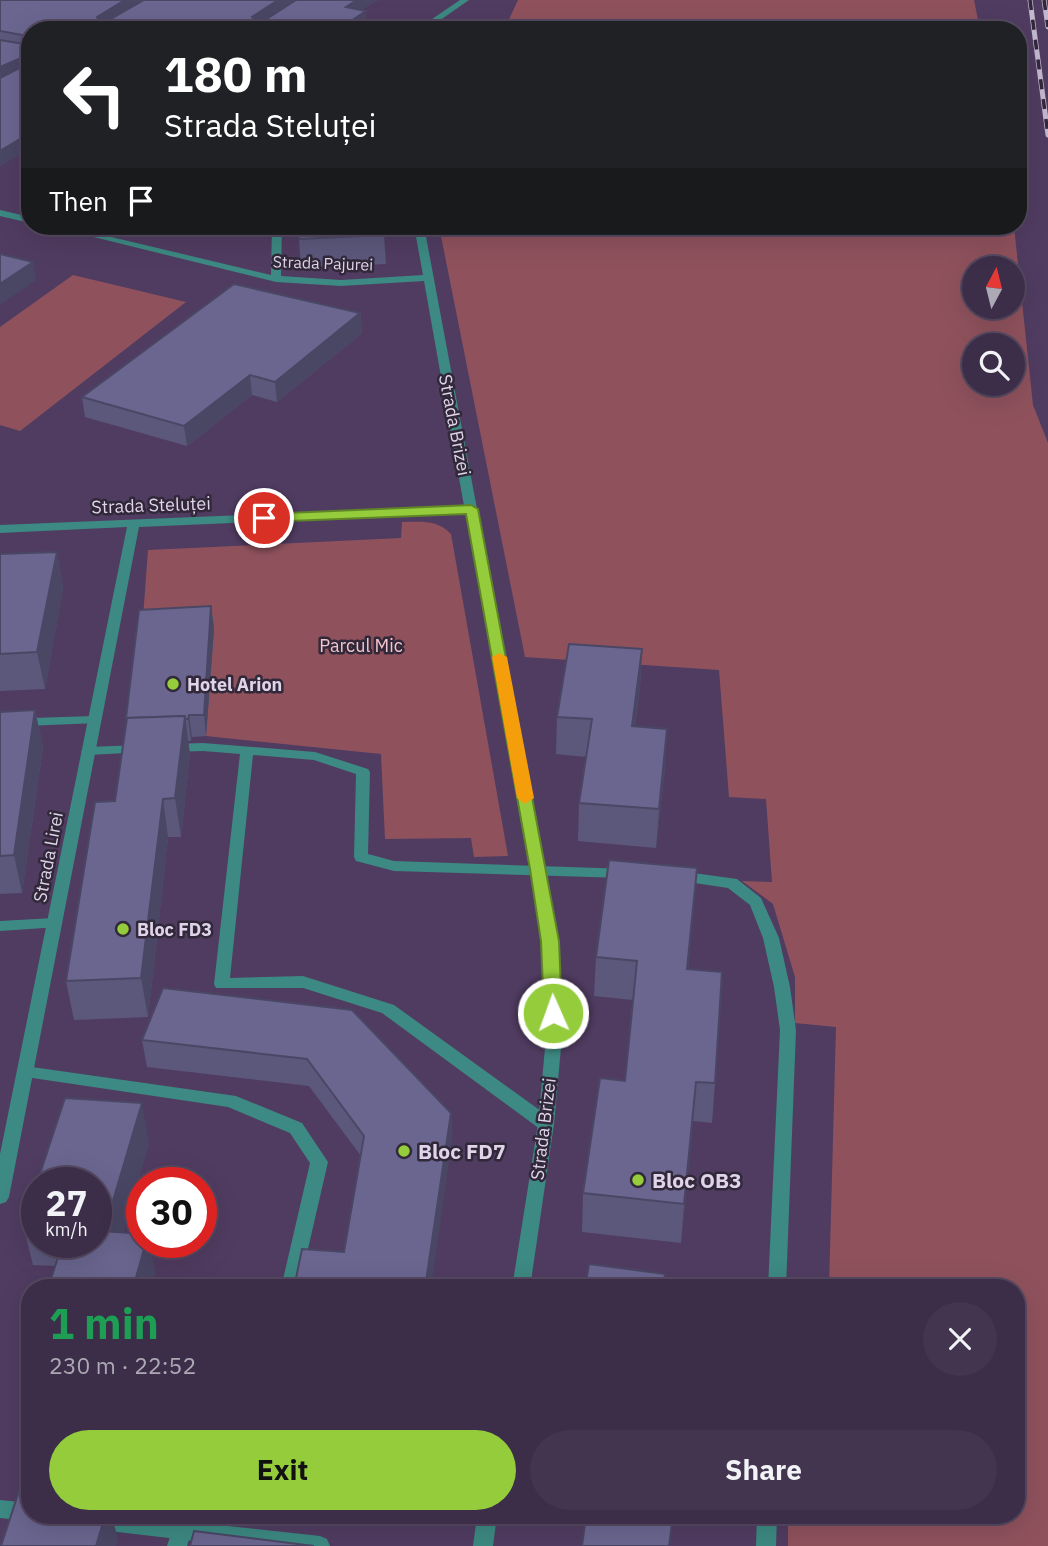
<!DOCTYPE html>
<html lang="en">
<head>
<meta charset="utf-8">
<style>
	:root { --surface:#3c2d49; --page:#433550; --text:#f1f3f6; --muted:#aca8b4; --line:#554961; --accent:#94cc3c }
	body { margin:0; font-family:"IBM Plex Sans",sans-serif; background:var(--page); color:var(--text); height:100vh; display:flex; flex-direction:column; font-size:26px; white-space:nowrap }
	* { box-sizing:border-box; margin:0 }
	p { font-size:23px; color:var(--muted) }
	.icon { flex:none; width:38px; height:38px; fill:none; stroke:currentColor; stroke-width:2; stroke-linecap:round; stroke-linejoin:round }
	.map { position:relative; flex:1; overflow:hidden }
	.drawer { position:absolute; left:21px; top:1279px; width:1004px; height:245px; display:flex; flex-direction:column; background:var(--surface); border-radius:28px; box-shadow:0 7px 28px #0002,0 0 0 2px var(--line) }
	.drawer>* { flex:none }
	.guide { position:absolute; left:21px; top:21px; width:1006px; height:214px; border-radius:28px; box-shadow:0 7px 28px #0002,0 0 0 2px var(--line); background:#202124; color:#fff; overflow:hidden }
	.needle { width:46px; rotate:7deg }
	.tools { position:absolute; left:962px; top:256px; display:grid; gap:14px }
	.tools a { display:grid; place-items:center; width:63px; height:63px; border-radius:50%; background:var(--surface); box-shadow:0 7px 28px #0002,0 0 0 2px var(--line); font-size:35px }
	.speed { position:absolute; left:21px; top:1167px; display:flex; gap:14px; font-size:35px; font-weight:700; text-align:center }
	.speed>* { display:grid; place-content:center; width:91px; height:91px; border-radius:50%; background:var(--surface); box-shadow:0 7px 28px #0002,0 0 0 2px var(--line); line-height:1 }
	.speed small { font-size:18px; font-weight:400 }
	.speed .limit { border:10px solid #d22; background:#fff; color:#111 }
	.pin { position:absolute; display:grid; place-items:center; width:60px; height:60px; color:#fff; margin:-30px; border:4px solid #fff; border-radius:50%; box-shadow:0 2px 7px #0007 }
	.me { position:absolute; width:77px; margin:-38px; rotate:358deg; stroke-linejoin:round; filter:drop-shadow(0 0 5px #0008) }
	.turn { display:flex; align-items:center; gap:24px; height:147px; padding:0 28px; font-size:32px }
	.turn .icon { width:91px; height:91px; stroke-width:2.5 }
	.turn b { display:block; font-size:49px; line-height:60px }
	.then { display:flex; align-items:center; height:66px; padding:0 28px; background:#0003; gap:14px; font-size:26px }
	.round { display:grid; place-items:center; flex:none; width:74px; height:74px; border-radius:37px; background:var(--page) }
	.headline { display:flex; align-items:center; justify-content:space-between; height:119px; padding:0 28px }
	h1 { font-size:42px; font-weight:800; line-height:52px; color:#1e9e55 }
	.button { display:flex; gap:14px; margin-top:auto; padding:14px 28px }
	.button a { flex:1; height:80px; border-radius:42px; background:var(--accent); color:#111; font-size:28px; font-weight:800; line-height:80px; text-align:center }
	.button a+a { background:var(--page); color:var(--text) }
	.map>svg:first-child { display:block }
	.green { fill:#8f525d; fill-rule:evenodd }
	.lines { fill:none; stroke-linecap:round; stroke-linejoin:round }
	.lane { fill:#3d8983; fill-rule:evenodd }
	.street { fill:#3d8983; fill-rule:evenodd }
	.rail-casing { stroke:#c4b7d0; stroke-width:5 }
	.rail { stroke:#312839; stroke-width:3.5; stroke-dasharray:10; stroke-linecap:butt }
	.wall { fill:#5b587c }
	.shaded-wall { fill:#4a4765 }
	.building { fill:#6a6690; stroke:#4a4765; stroke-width:2 }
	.route { fill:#94cc3c; stroke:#608527; stroke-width:2 }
	.slow { fill:#f59e0b }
	.poi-dot { fill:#94cc3c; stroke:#312839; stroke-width:2.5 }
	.labels { text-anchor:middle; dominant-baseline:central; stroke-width:5; stroke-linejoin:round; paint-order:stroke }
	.far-street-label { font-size:16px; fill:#dfd4ea; stroke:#312839 }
	.street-label { font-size:18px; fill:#dfd4ea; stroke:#312839 }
	.park-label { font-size:18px; fill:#f3c4ca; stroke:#312839 }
	.poi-label { font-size:18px; font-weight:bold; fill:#dfd4ea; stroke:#312839; text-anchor:start }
	.near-poi-label { font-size:21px; font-weight:bold; fill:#dfd4ea; stroke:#312839; text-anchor:start }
</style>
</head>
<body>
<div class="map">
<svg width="1048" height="1546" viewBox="0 0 1048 1546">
	<rect width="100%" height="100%" fill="#503c61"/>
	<g class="green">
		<path d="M518,0H974L980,30H504Z"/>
		<path d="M439,226H1014L1033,405L1048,443V1546H788V1516H1017V1288H829L836,1027L795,1023V977L773,904L742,881L772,882L766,799L729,797L719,670L525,657ZM975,268H1013V306H975ZM975,345H1013V383H975Z"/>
		<path d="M73,275L186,302L20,431L0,425V327Z"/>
		<path d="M402,522C420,522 437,519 451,534L508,856L474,857L471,838L385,839L381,754L206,736L214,628L142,631L148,550L401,538Z"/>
	</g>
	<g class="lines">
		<g class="lane">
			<path d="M94,716L101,720L99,723L0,727V719Z"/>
			<path d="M203,743L315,752L368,769L370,772L368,854L394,861L629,869L631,873L624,878L394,871L356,861L354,857L356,774L314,760L253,755L230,978L303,976L394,1005L552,1119L554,1124L552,1129L546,1131L540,1129L382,1013L303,988H216L214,984L240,754L203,751L172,752L165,748L172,744Z"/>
			<path d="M141,745L146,746L148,749L146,752L88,755L81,751L88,747Z"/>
			<path d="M679,871L737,879L761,898L779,938L790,987L796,1030L786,1288H768L780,1030L774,987L763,938L750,905L728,888L674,880L672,876Z"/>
			<path d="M54,918L59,919L62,923L59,927L0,931V921Z"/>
			<path d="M25,1066L236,1096L302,1123L328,1162L299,1288H281L310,1163L290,1133L228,1107L19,1076L17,1072L19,1068Z"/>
			<path d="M757,1516H777L776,1546H756Z"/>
			<path d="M182,1520L189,1522L192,1529L187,1546H167L175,1522Z"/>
		</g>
		<g class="street">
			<path d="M460,0H469L426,30H416Z"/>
			<path d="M0,210L30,217V223L0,216Z"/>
			<path d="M49,226H65L271,275L272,226H282L281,276L341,280L423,275L414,226H424L558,941L562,1037L554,1124L530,1288H512L538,1124L546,1037L542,941L466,513L139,527L9,1197L6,1202L0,1204V1154L127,527L0,533V525L464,506L424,281L341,286L276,282Z"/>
			<path d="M0,1500L30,1503V1516H38L37,1519L30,1521L0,1518Z"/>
			<path d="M48,1516H135L320,1536L327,1539L330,1546H237L58,1525L51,1523Z"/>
			<path d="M477,1516H497L493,1546H473Z"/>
		</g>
		<g class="rail-casing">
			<g id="rail">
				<path d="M1030,0L1048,135"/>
				<path d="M1044,0L1048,27"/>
			</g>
		</g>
		<use href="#rail" class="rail"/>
	</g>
	<g class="wall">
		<path d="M0,0H378L361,10L366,11V24L30,30V148L0,166Z"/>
		<path d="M298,226L384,235L386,264L301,268Z"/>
		<path d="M360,313L362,333L277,402L252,395L187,446L85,417L82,397Z"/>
		<path d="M57,552L63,588L45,689L0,691V554Z"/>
		<path d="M211,606L214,628L206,736L192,737L191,741H188L190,754L181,837H168L148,1017L74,1020L66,981L115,801L127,722L126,718Z"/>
		<path d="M642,649L640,687L635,726L665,767L656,848L578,841L579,803L586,757L556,754L557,717Z"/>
		<path d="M35,710L43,747L22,893L0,894V712Z"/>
		<path d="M697,868L688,969L715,1083L712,1123L693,1121L681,1243L582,1232L583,1193L625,1081L633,1000L594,996L596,957Z"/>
		<path d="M163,988L451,1113L452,1140L344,1252L361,1156L309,1086L147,1067L142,1040Z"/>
		<path d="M149,1143L123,1232L142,1242H149L155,1273L151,1288H48L55,1266L33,1265L23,1225L37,1184V1242H96Z"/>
		<path d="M30,1346V1403L21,1373Z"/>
		<path d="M343,1516H368V1518Z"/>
	</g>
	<g class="shaded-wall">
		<path d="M125,0H148L98,30L97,17Z"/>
		<path d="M278,0H298L253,30L252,17Z"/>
		<path d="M357,0H378L346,19V7Z"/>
		<path d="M366,11V24L358,30H337Z"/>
		<path d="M30,54V68L0,81V67Z"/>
		<path d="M30,133V148L0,166V151Z"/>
		<path d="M33,262L36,280L0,305V284Z"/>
		<path d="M360,313L362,333L277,402L275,382Z"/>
		<path d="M250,375L252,395L187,446L184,426Z"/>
		<path d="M57,552L63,588L45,689L37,652Z"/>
		<path d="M211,606L214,628L206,736L204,715Z"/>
		<path d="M642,649L640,687L630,764L632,726Z"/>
		<path d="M35,710L43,747L22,893L14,855Z"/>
		<path d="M189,715L192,737L191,741L188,719Z"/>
		<path d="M185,716L190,754L181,837L175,798Z"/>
		<path d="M667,729L665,767L656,848L659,809Z"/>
		<path d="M163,799L168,837L148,1017L141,978Z"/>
		<path d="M697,868L694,906L684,1008L687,969Z"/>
		<path d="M696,1082L693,1121L681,1243L684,1204Z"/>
		<path d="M142,1103L149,1143L113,1270L104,1231Z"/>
		<path d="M451,1113L452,1140L431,1288H425Z"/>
		<path d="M146,1242H149L155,1273L151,1288H133Z"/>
		<path d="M105,1516H112L118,1539L116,1546H96Z"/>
	</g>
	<g class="building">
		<path d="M0,0H125L97,17L99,20H109L144,0H278L252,17L255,20H265L296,0H357L346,7L366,11L337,30H30V54L0,67V40L30,45L28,36L0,31Z"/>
		<path d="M430,23L463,29L420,30Z"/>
		<path d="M30,56V133L0,151V78L29,63Z"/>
		<path d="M298,226H383L384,235L299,239Z"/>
		<path d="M0,254L33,262L0,284Z"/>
		<path d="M234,284L360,313L275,382L250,375L184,426L82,397Z"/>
		<path d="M57,552L37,652L0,654V554Z"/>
		<path d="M211,606L204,715H189L188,719H185V716L126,718L139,610Z"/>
		<path d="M569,644L642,649L632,726L667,729L659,809L579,803L592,719L557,717Z"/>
		<path d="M35,710L14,855L0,856V712Z"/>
		<path d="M185,716L175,798L163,799L141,978L66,981L95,802L115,801L127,718Z"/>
		<path d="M609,860L697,868L687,969L722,972L715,1083L696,1082L684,1204L583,1193L600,1078L625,1081L637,961L596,957Z"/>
		<path d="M163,988L352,1010L451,1113L425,1288H294L302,1249L344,1252L364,1136L307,1059L142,1040Z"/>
		<path d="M65,1098L142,1103L104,1231L142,1234V1242H146L133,1288H48L63,1242H96V1183H37Z"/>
		<path d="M37,1184V1226L23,1225Z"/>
		<path d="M589,1264L665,1274L663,1288H585Z"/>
		<path d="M30,1346V1373H21Z"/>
		<path d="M19,1491L30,1493V1516H105L96,1546H1Z"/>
		<path d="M586,1516H673L669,1546H582Z"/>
		<path d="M194,1531L314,1546H190Z"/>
	</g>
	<path class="route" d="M471,505L478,509L559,941L562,1013L559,1018H546L544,1013L541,941L530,869L466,514L264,522L257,518L264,514Z"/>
	<path class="slow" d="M499,653L507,657L534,798L525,804L517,798L492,657Z"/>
	<g class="poi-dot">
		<circle cx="173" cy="684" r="7"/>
		<circle cx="123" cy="929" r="7"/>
		<circle cx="404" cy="1151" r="7"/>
		<circle cx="638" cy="1180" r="7"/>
	</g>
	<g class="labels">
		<g class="far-street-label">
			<text transform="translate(323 263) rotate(2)">Strada Pajurei</text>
		</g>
		<g class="street-label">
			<text transform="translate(455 425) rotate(79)">Strada Brizei</text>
			<text transform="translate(151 505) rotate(-2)">Strada Steluței</text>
			<text transform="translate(48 857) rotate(-79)">Strada Lirei</text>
			<text transform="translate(543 1129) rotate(-83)">Strada Brizei</text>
		</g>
		<g class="park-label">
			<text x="361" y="645">Parcul Mic</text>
		</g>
		<g class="poi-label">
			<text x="187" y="684">Hotel Arion</text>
			<text x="137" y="929">Bloc FD3</text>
		</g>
		<g class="near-poi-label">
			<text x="418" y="1151">Bloc FD7</text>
			<text x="652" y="1180">Bloc OB3</text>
		</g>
	</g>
</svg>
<div class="tools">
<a><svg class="needle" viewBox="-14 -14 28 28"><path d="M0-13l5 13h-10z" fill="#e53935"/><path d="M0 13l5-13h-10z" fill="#aca8b4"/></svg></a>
<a><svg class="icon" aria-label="search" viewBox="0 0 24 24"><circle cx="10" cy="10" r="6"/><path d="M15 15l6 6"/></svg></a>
</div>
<div class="speed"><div>27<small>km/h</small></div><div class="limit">30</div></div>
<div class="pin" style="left:264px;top:518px;background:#d93025"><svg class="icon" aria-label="arrive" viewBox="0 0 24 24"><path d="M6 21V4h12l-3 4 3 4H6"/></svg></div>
<svg class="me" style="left:553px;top:1013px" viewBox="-20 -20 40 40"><circle r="17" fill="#94cc3c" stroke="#fff" stroke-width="3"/><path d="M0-11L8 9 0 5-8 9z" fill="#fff"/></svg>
<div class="guide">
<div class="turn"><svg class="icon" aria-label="left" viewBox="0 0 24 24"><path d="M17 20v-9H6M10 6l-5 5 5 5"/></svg><div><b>180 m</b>Strada Steluței</div></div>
<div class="then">Then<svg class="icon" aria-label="arrive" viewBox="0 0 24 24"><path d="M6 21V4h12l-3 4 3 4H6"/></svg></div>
</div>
<section class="drawer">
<div class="headline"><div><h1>1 min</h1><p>230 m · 22:52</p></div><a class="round"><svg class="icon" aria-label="close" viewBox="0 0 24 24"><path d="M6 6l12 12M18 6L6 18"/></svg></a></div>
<div class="button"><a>Exit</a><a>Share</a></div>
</section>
</div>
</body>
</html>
